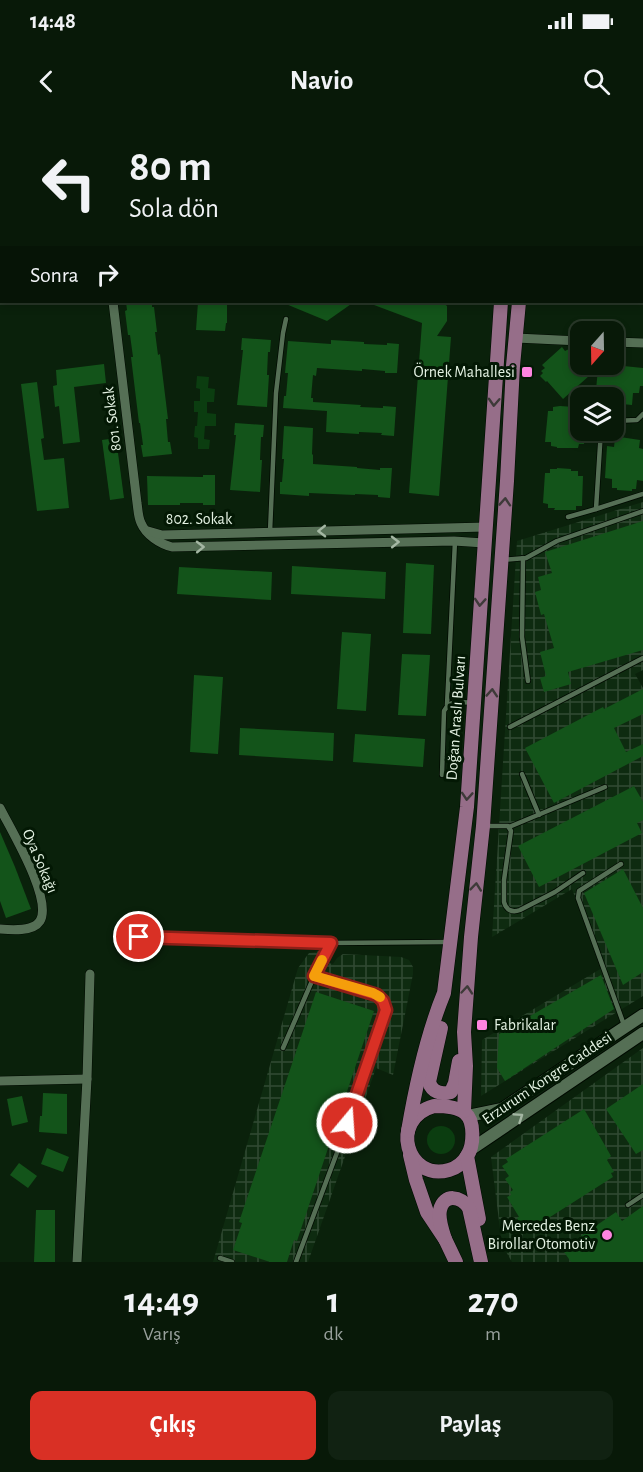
<!DOCTYPE html>
<html lang="tr">
<head>
<meta charset="utf-8">
<style>
	:root { --surface:#081908; --page:#112212; --text:#f1f3f6; --muted:#98a09c; --line:#293829; --accent:#d93025 }
	body { margin:0; font-family:"Alegreya Sans",sans-serif; background:var(--page); color:var(--text); height:100vh; display:flex; flex-direction:column; font-size:22px; white-space:nowrap }
	* { box-sizing:border-box; margin:0 }
	p { font-size:20px; color:var(--muted) }
	.icon { flex:none; width:33px; height:33px; fill:none; stroke:currentColor; stroke-width:2; stroke-linecap:round; stroke-linejoin:round }
	.map { position:relative; height:1142px; overflow:hidden }
	.panel { display:flex; flex-direction:column; background:var(--surface); flex:1 }
	.panel>* { flex:none }
	.banner { position:absolute; left:0px; top:0px; width:644px; height:183px; box-shadow:0 3px 9px #0003,0 0 0 2px var(--line); background:#081908; color:var(--text); overflow:hidden }
	.needle { width:39px; rotate:200deg }
	.controls { position:absolute; left:570px; top:201px; display:grid; gap:12px }
	.controls a { display:grid; place-items:center; width:54px; height:54px; border-radius:12px; background:var(--surface); box-shadow:0 3px 9px #0003,0 0 0 2px var(--line); font-size:30px }
	.pin { position:absolute; display:grid; place-items:center; width:51px; height:51px; color:#fff; margin:-26px; border:3px solid #fff; border-radius:50%; box-shadow:0 2px 6px #0007 }
	.me { position:absolute; width:66px; margin:-33px; rotate:18deg; stroke-linejoin:round; filter:drop-shadow(0 0 4px #0008) }
	.turn { display:flex; align-items:center; gap:21px; height:126px; padding:0 30px; font-size:27px }
	.turn .icon { width:78px; height:78px; stroke-width:2.5 }
	.turn b { display:block; font-size:42px; line-height:51px }
	.then { display:flex; align-items:center; height:57px; padding:0 30px; background:#0003; gap:12px; font-size:22px }
	.eta { display:flex; justify-content:space-evenly; align-items:center; height:102px; text-align:center }
	.eta b { font-size:36px; font-weight:600; line-height:42px }
	.action { display:flex; gap:12px; margin-top:auto; padding:12px 30px }
	.action a { flex:1; height:69px; border-radius:12px; background:var(--accent); color:#fff; font-size:24px; font-weight:600; line-height:69px; text-align:center }
	.action a+a { background:var(--page); color:var(--text) }
	.status { display:flex; justify-content:space-between; align-items:center; height:42px; padding:0 30px; background:var(--surface); direction:ltr }
	.status svg { height:16px; fill:currentColor }
	header { display:flex; justify-content:space-between; align-items:center; height:78px; padding:0 30px; background:var(--surface); font-size:27px; font-weight:600 }
	.map>svg:first-child { display:block }
	.industrial { fill:url(#industrial-grid) }
	.water { fill:#0b3d10 }
	.building { fill:#13541a }
	.lines { fill:none; stroke-linecap:round; stroke-linejoin:round }
	.service-casing { stroke:#000a00; stroke-width:6 }
	.minor-casing { stroke:#000a00; stroke-width:10 }
	.tertiary-casing { stroke:#000a00; stroke-width:12 }
	.secondary-casing { stroke:#000a00; stroke-width:14 }
	.primary-casing { stroke:#000a00; stroke-width:15 }
	.service { stroke:#556f55; stroke-width:4.5 }
	.minor { stroke:#556f55; stroke-width:9 }
	.tertiary { stroke:#556f55; stroke-width:10 }
	.secondary { stroke:#556f55; stroke-width:12 }
	.primary { stroke:#966e89; stroke-width:14 }
	.oneway { stroke:#3e3a39 }
	.oneway2 { stroke:#a4b7a3 }
	.route-casing { stroke:#8d1f18; stroke-width:15 }
	.route { stroke:#d93025; stroke-width:10 }
	.slow { stroke:#f59e0b; stroke-width:10 }
	.poi-dot { fill:#fe85e0; stroke:#031804; stroke-width:2 }
	.labels { text-anchor:middle; dominant-baseline:central; stroke-width:6; stroke-linejoin:round; paint-order:stroke }
	.poi-label { font-size:16px; fill:#e4f2e3; stroke:#031804; text-anchor:end }
	.street-label { font-size:16px; fill:#e4f2e3; stroke:#031804 }
</style>
</head>
<body>
<div class="status"><b>14:48</b><svg viewBox="0 0 49 12"><path d="M0 12V9h3v3zM5 12V6h3v6zM10 12V3h3v9zM15 12V0h3v12zM26 1h20v11H26zM47 4h2v5h-2z"/></svg></div>
<header><svg class="icon" aria-label="back" viewBox="0 0 24 24"><path d="M15 5l-7 7 7 7"/></svg>Navio<svg class="icon" aria-label="search" viewBox="0 0 24 24"><circle cx="10" cy="10" r="6"/><path d="M15 15l6 6"/></svg></header>
<div class="map">
<svg width="643" height="1142" viewBox="0 0 643 1142">
	<defs>
		<pattern id="industrial-grid" width="8" height="8" patternUnits="userSpaceOnUse" patternTransform="scale(1.5)"><rect width="8" height="8" fill="#0e2b10"/><path d="M0 4h8M4 0v8" fill="none" stroke="#314a33"/></pattern>
	</defs>
	<rect width="100%" height="100%" fill="#0a210b"/>
	<g class="industrial">
		<path d="M643,382V550L635,554L643,568V876L481,976L482,920L602,848L572,769L492,817L517,421Z"/>
		<path d="M325,830L324,842L333,844L337,838L343,834L401,837L409,840L413,847V854L393,955L376,948L308,1142H213L298,848L309,833Z"/>
		<path d="M643,928V1142H512L502,1125L491,1037Z"/>
	</g>
	<g class="water">
		<path d="M197,256L209,257L208,268L215,269L214,282H207V293L216,294V306H205L204,319L210,320L209,329H198V318L194,317L195,306H197L198,292H194V281H200V269L196,268Z"/>
		<circle cx="441" cy="1020" r="14"/>
	</g>
	<g class="building">
		<path d="M126,182H152V187H154L157,212H155L158,235L160,234L168,299H166L168,322H170L172,334L143,337L141,325H143L140,303H139L131,237H133L130,215H128L125,191L127,190Z"/>
		<path d="M198,182H227V203H226L225,211L196,210Z"/>
		<path d="M281,182H354L327,201Z"/>
		<path d="M366,182H442L447,186V201L437,216L451,217L439,376L409,373L422,203Z"/>
		<path d="M242,218L271,220L270,232H268L267,255H269L267,287L237,285L243,230H241Z"/>
		<path d="M331,220L364,222V224L387,225V223L399,224L397,253H385V251L362,249V251L317,248L316,256L313,255L311,278H313V282L361,285L360,287L383,288V286L396,287L394,316L381,315L382,313L359,312V314L326,312L327,291L283,288L284,276H286L288,253H285L288,221L331,224Z"/>
		<path d="M562,227L565,231L573,227L580,239V244H604L643,248V266H640L639,273H633L632,285L622,284V281H614V278H602L603,270H596L598,248L563,279L547,261L546,262L540,256L543,253L541,251L545,248L542,245Z"/>
		<path d="M104,244L106,263L74,267L80,322L63,324L59,286L55,287L53,266L57,265L56,250Z"/>
		<path d="M37,262L44,318L41,319L44,340L64,338L69,388L37,391L21,264Z"/>
		<path d="M560,286L574,287V289H580V310H583L582,314H585L584,324H579L578,328H557V327L551,326V322H545L548,291H553V287Z"/>
		<path d="M235,303L264,305L263,317H261L260,340H262L260,372L230,370L236,315H234Z"/>
		<path d="M284,306L313,308L312,334L313,335V344L357,347V348L380,350V348H392L390,378L378,377V375L355,374V375L309,373V376L280,374V362H282L284,339H282Z"/>
		<path d="M620,317L640,320L639,328L643,329V361L637,360L636,369H632V371L617,370V368H612V359L605,358L607,326L614,327L615,318Z"/>
		<path d="M116,318L124,378L110,380L102,320Z"/>
		<path d="M557,348L571,349V351H578V356H583L582,386H576V390H554L555,388H548V384L543,383L545,353H550V349H557Z"/>
		<path d="M203,355H215V385H203V383H180V385H148L147,356L203,357Z"/>
		<path d="M643,401V530L568,552L571,564L544,572L540,558L546,556L540,532L554,528L544,494L541,495L535,472L541,470L538,457L552,453L545,432Z"/>
		<path d="M406,443L434,445L431,514L403,513Z"/>
		<path d="M292,446L386,452L385,479L291,474Z"/>
		<path d="M179,447L272,452L271,480L177,474Z"/>
		<path d="M342,512L371,514L366,591L337,589Z"/>
		<path d="M402,534L430,535L426,596L398,595Z"/>
		<path d="M194,555L223,557L218,634L190,632Z"/>
		<path d="M643,569V594L614,608L626,632L643,624V636L554,683L525,628L603,587L604,589Z"/>
		<path d="M240,608L334,613L333,641L239,635Z"/>
		<path d="M355,614L425,619L423,647L353,642Z"/>
		<path d="M634,666L643,682V700L637,703L642,713L539,767L518,726Z"/>
		<path d="M0,712L15,747L31,789L6,798L0,781Z"/>
		<path d="M623,749L643,788V852L623,865L584,773Z"/>
		<path d="M601,855L614,889L505,961L497,948L499,914Z"/>
		<path d="M316,872L374,891L297,1121L294,1120L287,1142H270L233,1130L242,1103L239,1102Z"/>
		<path d="M643,964V1030L636,1034L606,989Z"/>
		<path d="M43,973L67,974V1014L39,1012L40,996H42Z"/>
		<path d="M22,976L28,1002L12,1006L7,979Z"/>
		<path d="M584,989L611,1036L607,1040L614,1052L611,1053L613,1057L525,1113L517,1098L519,1097L507,1077L511,1075L510,1072L513,1070L505,1059L509,1056L502,1046L508,1042L506,1039Z"/>
		<path d="M47,1028L69,1037L63,1052L41,1044Z"/>
		<path d="M19,1043L37,1056L28,1068L10,1055Z"/>
		<path d="M643,1086V1142H571L562,1129L616,1092L622,1101Z"/>
		<path d="M36,1090H55V1142H34Z"/>
	</g>
	<g class="lines">
		<g class="service-casing">
			<g id="service">
				<path d="M482,2V0"/>
				<path d="M581,274L583,278"/>
				<path d="M614,301L637,300L643,294"/>
				<path d="M596,389L643,374"/>
				<path d="M568,397L596,389L601,310"/>
				<path d="M270,412L276,273L283,213L286,199"/>
				<path d="M523,438L522,517L528,561"/>
				<path d="M502,440L526,438L557,421L643,391"/>
				<path d="M447,585L455,421"/>
				<path d="M510,607L643,538"/>
				<path d="M522,654L539,695"/>
				<path d="M442,655L444,591C450,579 461,582 473,583"/>
				<path d="M485,706H508L511,711L504,760V782C506,790 512,793 520,790L555,772L583,753"/>
				<path d="M509,707L605,667"/>
				<path d="M621,744L579,771L578,778L624,905"/>
				<path d="M139,817L331,823L448,822"/>
				<path d="M283,928L312,861L331,823"/>
				<path d="M628,1085L643,1075"/>
				<path d="M220,1138L232,1142"/>
				<path d="M296,1142L341,1022L386,890L383,881L377,875L314,856"/>
			</g>
		</g>
		<g class="minor-casing">
			<g id="minor">
				<path d="M145,0L146,2"/>
				<path d="M57,2L59,0"/>
				<path d="M642,34H643"/>
				<path d="M0,37L2,41"/>
				<path d="M642,94H643"/>
				<path d="M642,159H643"/>
				<path d="M113,182L137,383C138,389 138,397 141,403C146,415 160,424 172,427L454,421L484,423"/>
				<path d="M516,218L580,221"/>
				<path d="M614,222L643,223"/>
				<path d="M148,411L162,415L486,407"/>
				<path d="M0,688C11,710 53,779 40,801C33,812 11,810 0,809"/>
				<path d="M0,961L87,959"/>
				<path d="M77,1142L87,959L90,854"/>
			</g>
		</g>
		<g class="tertiary-casing">
			<g id="tertiary">
				<path d="M219,2L221,0"/>
				<path d="M0,76H2"/>
			</g>
		</g>
		<g class="secondary-casing">
			<g id="secondary">
				<path d="M468,996L502,989L643,895"/>
				<path d="M470,1030L643,913"/>
			</g>
		</g>
		<g class="primary-casing">
			<g id="primary">
				<path d="M513,2V0"/>
				<path d="M530,2V0"/>
				<path d="M441,908L429,962C432,972 441,975 451,972L455,963L459,941"/>
				<path d="M434,986C442,986 458,987 465,993C475,1001 474,1026 467,1036C463,1043 456,1048 449,1050C407,1062 388,999 434,986Z"/>
				<path d="M464,991L466,946L464,912L471,817L483,706L507,361L513,246L519,182"/>
				<path d="M408,1011C416,964 426,917 444,873L467,687L501,182"/>
				<path d="M410,1035L416,1060L427,1092L445,1119L456,1142"/>
				<path d="M467,1036L479,1099"/>
				<path d="M445,1119C442,1110 438,1099 440,1090C444,1073 461,1076 469,1088L481,1142"/>
			</g>
		</g>
		<use href="#service" class="service"/>
		<use href="#minor" class="minor"/>
		<use href="#tertiary" class="tertiary"/>
		<use href="#secondary" class="secondary"/>
		<use href="#primary" class="primary"/>
	</g>
	<defs><path id="oneway-chevron" d="M-2-3.5L2.5 0L-2 3.5" fill="none" stroke-width="1.6" stroke-linecap="round" stroke-linejoin="round" transform="scale(1.5)"/></defs>
	<g class="oneway">
		<use href="#oneway-chevron" transform="translate(494 282) rotate(93)"/>
		<use href="#oneway-chevron" transform="translate(505 382) rotate(-86)"/>
		<use href="#oneway-chevron" transform="translate(480 482) rotate(94)"/>
		<use href="#oneway-chevron" transform="translate(492 573) rotate(-86)"/>
		<use href="#oneway-chevron" transform="translate(467 676) rotate(94)"/>
		<use href="#oneway-chevron" transform="translate(476 767) rotate(-84)"/>
		<use href="#oneway-chevron" transform="translate(467 870) rotate(-85)"/>
	</g>
	<g class="oneway2">
		<use href="#oneway-chevron" transform="translate(322 411) rotate(179)"/>
		<use href="#oneway-chevron" transform="translate(395 422) rotate(-1)"/>
		<use href="#oneway-chevron" transform="translate(200 427) rotate(-1)"/>
		<use href="#oneway-chevron" transform="translate(519 997) rotate(-34)"/>
	</g>
	<g class="lines">
		<g class="route-casing">
			<path id="route" d="M139,817L331,823L314,856L377,875L383,881L386,890L347,1003"/>
		</g>
		<use href="#route" class="route"/>
		<path class="slow" d="M322,840L314,856L373,873L380,877"/>
	</g>
	<g class="poi-dot">
		<rect x="521" y="246" width="12" height="12" rx="3"/>
		<rect x="476" y="899" width="12" height="12" rx="3"/>
		<circle cx="607" cy="1115" r="6"/>
	</g>
	<g class="labels">
		<g class="poi-label">
			<text x="515" y="252">Örnek Mahallesi</text>
			<text x="494" y="905" text-anchor="start">Fabrikalar</text>
			<text x="595" y="1106">Mercedes Benz<tspan x="595" dy="18">Birollar Otomotiv</tspan></text>
		</g>
		<g class="street-label">
			<text transform="translate(112 299) rotate(-97)">801. Sokak</text>
			<text x="199" y="399">802. Sokak</text>
			<text transform="translate(456 598) rotate(-86)">Doğan Araslı Bulvarı</text>
			<text transform="translate(40 741) rotate(67)">Oya Sokağı</text>
			<text transform="translate(547 958) rotate(-34)">Erzurum Kongre Caddesi</text>
		</g>
	</g>
</svg>
<div class="controls">
<a><svg class="needle" viewBox="-14 -14 28 28"><path d="M0-13l5 13h-10z" fill="#e53935"/><path d="M0 13l5-13h-10z" fill="#98a09c"/></svg></a>
<a><svg class="icon" aria-label="layers" viewBox="0 0 24 24"><path d="M12 4l9 5-9 5-9-5zM3 14l9 5 9-5"/></svg></a>
</div>
<div class="pin" style="left:139px;top:817px;background:#d93025"><svg class="icon" aria-label="arrive" viewBox="0 0 24 24"><path d="M6 21V4h12l-3 4 3 4H6"/></svg></div>
<svg class="me" style="left:347px;top:1003px" viewBox="-20 -20 40 40"><circle r="17" fill="#d93025" stroke="#fff" stroke-width="3"/><path d="M0-11L8 9 0 5-8 9z" fill="#fff"/></svg>
<div class="banner">
<div class="turn"><svg class="icon" aria-label="left" viewBox="0 0 24 24"><path d="M17 20v-9H6M10 6l-5 5 5 5"/></svg><div><b>80 m</b>Sola dön</div></div>
<div class="then">Sonra<svg class="icon" aria-label="right" viewBox="0 0 24 24"><path d="M7 20v-9h11M14 6l5 5-5 5"/></svg></div>
</div>
</div>
<section class="panel">
<div class="eta">
<div><b>14:49</b><p>Varış</p></div>
<div><b>1</b><p>dk</p></div>
<div><b>270</b><p>m</p></div>
</div>
<div class="action"><a>Çıkış</a><a>Paylaş</a></div>
</section>
</body>
</html>
